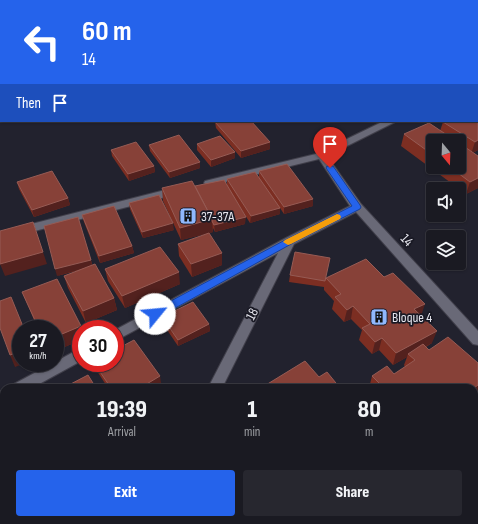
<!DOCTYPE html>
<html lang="en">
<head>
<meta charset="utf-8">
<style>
	:root { --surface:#1a1a22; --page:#27272f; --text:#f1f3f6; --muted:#9fa1a5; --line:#383840; --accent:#2563eb }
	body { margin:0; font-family:"Sofia Sans Condensed",sans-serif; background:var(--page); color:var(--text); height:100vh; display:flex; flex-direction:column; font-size:15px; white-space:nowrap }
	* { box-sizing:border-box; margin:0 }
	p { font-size:13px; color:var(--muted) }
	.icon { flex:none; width:22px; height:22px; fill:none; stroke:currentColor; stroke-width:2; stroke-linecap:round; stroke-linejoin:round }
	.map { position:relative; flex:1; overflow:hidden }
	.sheet { position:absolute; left:0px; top:384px; width:478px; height:140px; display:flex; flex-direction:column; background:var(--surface); border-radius:12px 12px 0 0; box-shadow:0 1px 3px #0004,0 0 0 1px var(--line) }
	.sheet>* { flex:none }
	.top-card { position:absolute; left:0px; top:0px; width:478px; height:122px; box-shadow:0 1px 3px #0004,0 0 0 1px var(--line); background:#2563eb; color:#fff; overflow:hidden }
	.needle { width:26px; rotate:161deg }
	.tools { position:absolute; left:426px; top:134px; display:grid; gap:8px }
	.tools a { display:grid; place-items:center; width:40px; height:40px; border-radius:4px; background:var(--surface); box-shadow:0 1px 3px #0004,0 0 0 1px var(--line); font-size:20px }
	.speed { position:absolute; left:12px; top:320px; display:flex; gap:8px; font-size:20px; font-weight:700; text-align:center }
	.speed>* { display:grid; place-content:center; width:52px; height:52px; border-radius:50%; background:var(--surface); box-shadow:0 1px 3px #0004,0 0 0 1px var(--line); line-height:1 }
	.speed small { font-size:10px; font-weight:400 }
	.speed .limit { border:6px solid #d22; background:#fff; color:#111 }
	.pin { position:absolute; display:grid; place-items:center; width:34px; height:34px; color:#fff; margin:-41px -17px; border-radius:50% 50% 50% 0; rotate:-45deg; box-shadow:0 0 4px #0007 }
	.pin .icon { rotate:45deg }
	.me { position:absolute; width:44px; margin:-22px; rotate:62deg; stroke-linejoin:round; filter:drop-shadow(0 0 3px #0008) }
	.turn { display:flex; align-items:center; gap:14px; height:84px; padding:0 16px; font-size:18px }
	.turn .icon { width:52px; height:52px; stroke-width:2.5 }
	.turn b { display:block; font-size:28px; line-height:34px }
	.then { display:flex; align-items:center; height:38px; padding:0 16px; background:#0003; gap:8px; font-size:15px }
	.eta { display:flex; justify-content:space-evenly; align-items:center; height:68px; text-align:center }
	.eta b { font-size:24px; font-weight:800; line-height:28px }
	.cta { display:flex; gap:8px; margin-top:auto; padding:8px 16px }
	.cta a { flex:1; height:46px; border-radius:4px; background:var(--accent); color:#fff; font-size:16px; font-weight:800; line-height:46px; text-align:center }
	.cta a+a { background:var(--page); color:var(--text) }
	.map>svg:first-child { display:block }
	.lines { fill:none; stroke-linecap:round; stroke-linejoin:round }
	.minor-casing { stroke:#403f4a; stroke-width:2 }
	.minor { fill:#696977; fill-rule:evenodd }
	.wall { fill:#7c2e22; fill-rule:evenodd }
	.shaded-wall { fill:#53211e }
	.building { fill:#874138; stroke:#965b54 }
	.route { fill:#2563eb; stroke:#184099 }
	.slow { fill:#f59e0b }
	.labels { text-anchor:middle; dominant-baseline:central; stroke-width:3.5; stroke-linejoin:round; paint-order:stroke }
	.poi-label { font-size:14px; fill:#e5e5ed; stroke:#191924; text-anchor:start }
	.street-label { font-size:14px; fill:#e5e5ed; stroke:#191924 }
</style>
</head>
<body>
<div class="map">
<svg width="478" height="524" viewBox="0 0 478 524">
	<rect width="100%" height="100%" fill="#22222e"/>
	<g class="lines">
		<g class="minor-casing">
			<g id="minor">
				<path d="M464,0H473L474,1H465Z"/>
				<path d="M478,77V83L477,84V78Z"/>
				<path d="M384,121H397L327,156L361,204L478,331V345L473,344L356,212L294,244L222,388H208L278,253L115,341V330L286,238L350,206L319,159L209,186L204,183L205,181L316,154Z"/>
				<path d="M177,187L181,189L182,191L181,193L0,240V232Z"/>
				<path d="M81,348V361L32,388H12L14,384Z"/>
				<path d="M4,390V403L0,404V391Z"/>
				<path d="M478,420V435L474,437V422Z"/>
				<path d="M162,520H179L180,524H163Z"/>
				<path d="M340,520H358L357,524H341Z"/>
			</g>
		</g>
		<use href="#minor" class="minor"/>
	</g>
	<g class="wall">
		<rect x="477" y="17" width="1" height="41"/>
		<path d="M478,112V150L473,153L478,156V188L466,194L401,146L404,134L440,131L443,122L477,121ZM433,141H459V167H433Z"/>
		<path d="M215,122L270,142V149L241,158L216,128Z"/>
		<path d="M197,144L235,158L211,167L197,150Z"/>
		<path d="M149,145L200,168L170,178L150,151Z"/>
		<path d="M111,150L154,166L155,172L129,181L112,156Z"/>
		<path d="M259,171L313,206L284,214L280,208V214L250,223L233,196L245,224L215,232L213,228V232L181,240L163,201L162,188L227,185V179L259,177Z"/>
		<path d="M17,182L68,198L70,205L34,217L19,189Z"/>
		<path d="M129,203L174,230L143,238L130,209Z"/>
		<path d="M82,215L132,246L134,253L100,263L84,222Z"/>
		<path d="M178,244L222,265L192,277L179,256Z"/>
		<path d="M91,260L92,265L114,298L117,310L86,323L68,288L64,276L80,270L57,276Z"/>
		<path d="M105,269L180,284L125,308L108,281Z"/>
		<path d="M290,275L326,278L421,316L432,343L426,347L474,388H369L372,376L394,374L405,367L404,365L407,357L393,365L379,350L372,354L359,340L362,330L351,319L344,322L332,309L334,301L324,290V287L289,282Z"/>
		<path d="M22,292L81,326L82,329H81V340L55,351V329H38Z"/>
		<path d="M162,317L209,324L210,331L178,346L163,324Z"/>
		<path d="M94,363H115L161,383L152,388H108L95,368Z"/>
		<path d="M389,520H474L478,524H388V523Z"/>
	</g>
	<g class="shaded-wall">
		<path d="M375,0H381V1H373Z"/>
		<path d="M478,140V150L471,154L475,142Z"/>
		<path d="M270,142V149L241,158V151Z"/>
		<path d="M235,152V158L211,167V160Z"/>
		<path d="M200,162V168L170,178L169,172Z"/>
		<path d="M154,166L155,172L129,181L128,174Z"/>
		<path d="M478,178V188L466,194L470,182Z"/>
		<path d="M68,198L70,205L34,217L32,210Z"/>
		<path d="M313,199V206L284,214V207Z"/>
		<path d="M280,208V214L250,223L251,216Z"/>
		<path d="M246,217L245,224L215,232L214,225Z"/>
		<path d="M212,219L213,232L181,240L180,228Z"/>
		<path d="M33,222L47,264L5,276L0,264Z"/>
		<path d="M173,223L174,230L143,238L142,232Z"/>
		<path d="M132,246L134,253L100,263L99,256Z"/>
		<path d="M222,253V265L192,277L191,264Z"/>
		<path d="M91,260L92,266L57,276L55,269Z"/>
		<path d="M179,272L180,284L125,308L122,296Z"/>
		<path d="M114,298L117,310L86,323L83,311Z"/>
		<path d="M425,304L421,316L414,309Z"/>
		<path d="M353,306L351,319L344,322L347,310Z"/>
		<path d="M209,324L210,331L178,346V340Z"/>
		<path d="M81,326L82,329H81V340L55,351V337Z"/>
		<path d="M437,331L432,343L410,355L408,354L407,357L393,365L396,353Z"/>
		<path d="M382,338L379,350L372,354L375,342Z"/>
		<path d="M21,351V363H26L15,367L10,355Z"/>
		<path d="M160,376L161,383L152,388H140Z"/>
		<path d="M478,385V392L474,395V388Z"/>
		<path d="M478,403V405L474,412V406Z"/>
		<path d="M328,520L327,524H323Z"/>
	</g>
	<g class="building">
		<path d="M236,0H267L262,1H237Z"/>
		<path d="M324,0H375L373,1H321Z"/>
		<path d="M477,17H478V41L477,40Z"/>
		<path d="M478,112V119L477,118V113Z"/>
		<path d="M477,119H478V140L475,142L443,122L445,121H477Z"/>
		<path d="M218,121H251L270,142L241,151L215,122Z"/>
		<path d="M429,123L456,141H433V155L404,134Z"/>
		<path d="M179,135L200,162L169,172L149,145Z"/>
		<path d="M220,136L235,152L211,160L197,144Z"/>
		<path d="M136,142L154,166L128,174L111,150Z"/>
		<path d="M459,143L478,156V178L470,182L450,167H459Z"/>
		<path d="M287,164L313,199L284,207L259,171Z"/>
		<path d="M52,171L68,198L32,210L17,182Z"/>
		<path d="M255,172L280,208L251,216L227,179Z"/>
		<path d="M224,180L246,217L214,225L212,221V219L195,186Z"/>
		<path d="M192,181L212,219L180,228L162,188Z"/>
		<path d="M159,195L173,223L142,232L129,203Z"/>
		<path d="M114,206L132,246L99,256L82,215Z"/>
		<path d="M78,217L91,260L55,269L44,226Z"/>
		<path d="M33,222L43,252L0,264V231Z"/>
		<path d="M209,233L222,253L191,264L178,244Z"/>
		<path d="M160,247L179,272L122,296L105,269Z"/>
		<path d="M295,252L330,258L325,281L290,275Z"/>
		<path d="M366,259L384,277L393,273L425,304L414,309L437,331L396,353L382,338L375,342L362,328L370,324L353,306L347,310L335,297L341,294L326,278Z"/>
		<path d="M95,264L114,298L83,311L64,276Z"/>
		<path d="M57,279L81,326L55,337V329H39L22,292Z"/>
		<path d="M11,297L24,329H21V351L10,355L0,328V301Z"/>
		<path d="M193,302L209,324L178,340L162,317Z"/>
		<path d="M448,337L478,363V385L474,388H372L379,383L372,376L387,366L394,374L415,360L408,354L423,344L429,350Z"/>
		<path d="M134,340L160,376L140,388H111L94,363H115V350Z"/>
		<path d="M305,361L319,377L327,372L340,388H261Z"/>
		<path d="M88,375L96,388H63Z"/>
		<path d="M474,397L478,401V403L474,406Z"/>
		<path d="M4,410V476L0,468V412Z"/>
		<path d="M478,473V524H400L397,520H474V476Z"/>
		<path d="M210,520H328L323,524H204Z"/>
	</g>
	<path class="route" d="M327,166H333L360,205L361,207L360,209L293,243L159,317H152L150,314L152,311L287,239L352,206L326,168Z"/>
	<path class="slow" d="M337,214L340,215L341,217L340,219L291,244L288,245L283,242L285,240Z"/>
	<defs>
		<g id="building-square" transform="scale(0.9)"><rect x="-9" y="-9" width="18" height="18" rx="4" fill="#90b8fd" stroke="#191924"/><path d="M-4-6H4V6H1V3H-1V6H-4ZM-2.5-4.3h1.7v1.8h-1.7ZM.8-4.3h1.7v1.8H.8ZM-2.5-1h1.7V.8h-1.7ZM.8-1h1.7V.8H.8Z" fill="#111"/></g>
	</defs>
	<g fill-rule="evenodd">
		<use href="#building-square" x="188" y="216"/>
		<use href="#building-square" x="379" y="317"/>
	</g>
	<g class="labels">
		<g class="poi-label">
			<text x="201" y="216">37-37A</text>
			<text x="392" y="317">Bloque 4</text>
		</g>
		<g class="street-label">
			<text transform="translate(407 240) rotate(48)">14</text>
			<text transform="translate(252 314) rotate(-63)">18</text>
		</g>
	</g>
</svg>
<div class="tools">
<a><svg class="needle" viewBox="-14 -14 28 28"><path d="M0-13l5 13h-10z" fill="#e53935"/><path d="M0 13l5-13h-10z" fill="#9fa1a5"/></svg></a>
<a><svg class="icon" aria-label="sound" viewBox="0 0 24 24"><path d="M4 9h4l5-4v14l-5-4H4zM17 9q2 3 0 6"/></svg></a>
<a><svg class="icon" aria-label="layers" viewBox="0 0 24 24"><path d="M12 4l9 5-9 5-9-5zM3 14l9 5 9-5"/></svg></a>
</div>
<div class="speed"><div>27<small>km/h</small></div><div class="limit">30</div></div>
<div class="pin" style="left:330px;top:168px;background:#d93025"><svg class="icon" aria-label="arrive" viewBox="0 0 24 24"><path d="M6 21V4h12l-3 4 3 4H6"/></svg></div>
<svg class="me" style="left:155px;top:314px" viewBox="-20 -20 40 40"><circle r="19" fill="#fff"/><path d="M0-13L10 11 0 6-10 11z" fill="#2563eb"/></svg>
<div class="top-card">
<div class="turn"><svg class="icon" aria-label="left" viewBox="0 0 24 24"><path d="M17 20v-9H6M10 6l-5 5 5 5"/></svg><div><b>60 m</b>14</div></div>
<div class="then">Then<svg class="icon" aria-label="arrive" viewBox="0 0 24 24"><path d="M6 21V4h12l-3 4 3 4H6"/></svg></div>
</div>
<section class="sheet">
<div class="eta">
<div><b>19:39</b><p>Arrival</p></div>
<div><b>1</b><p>min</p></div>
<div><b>80</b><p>m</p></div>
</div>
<div class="cta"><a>Exit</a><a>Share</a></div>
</section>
</div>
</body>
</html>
